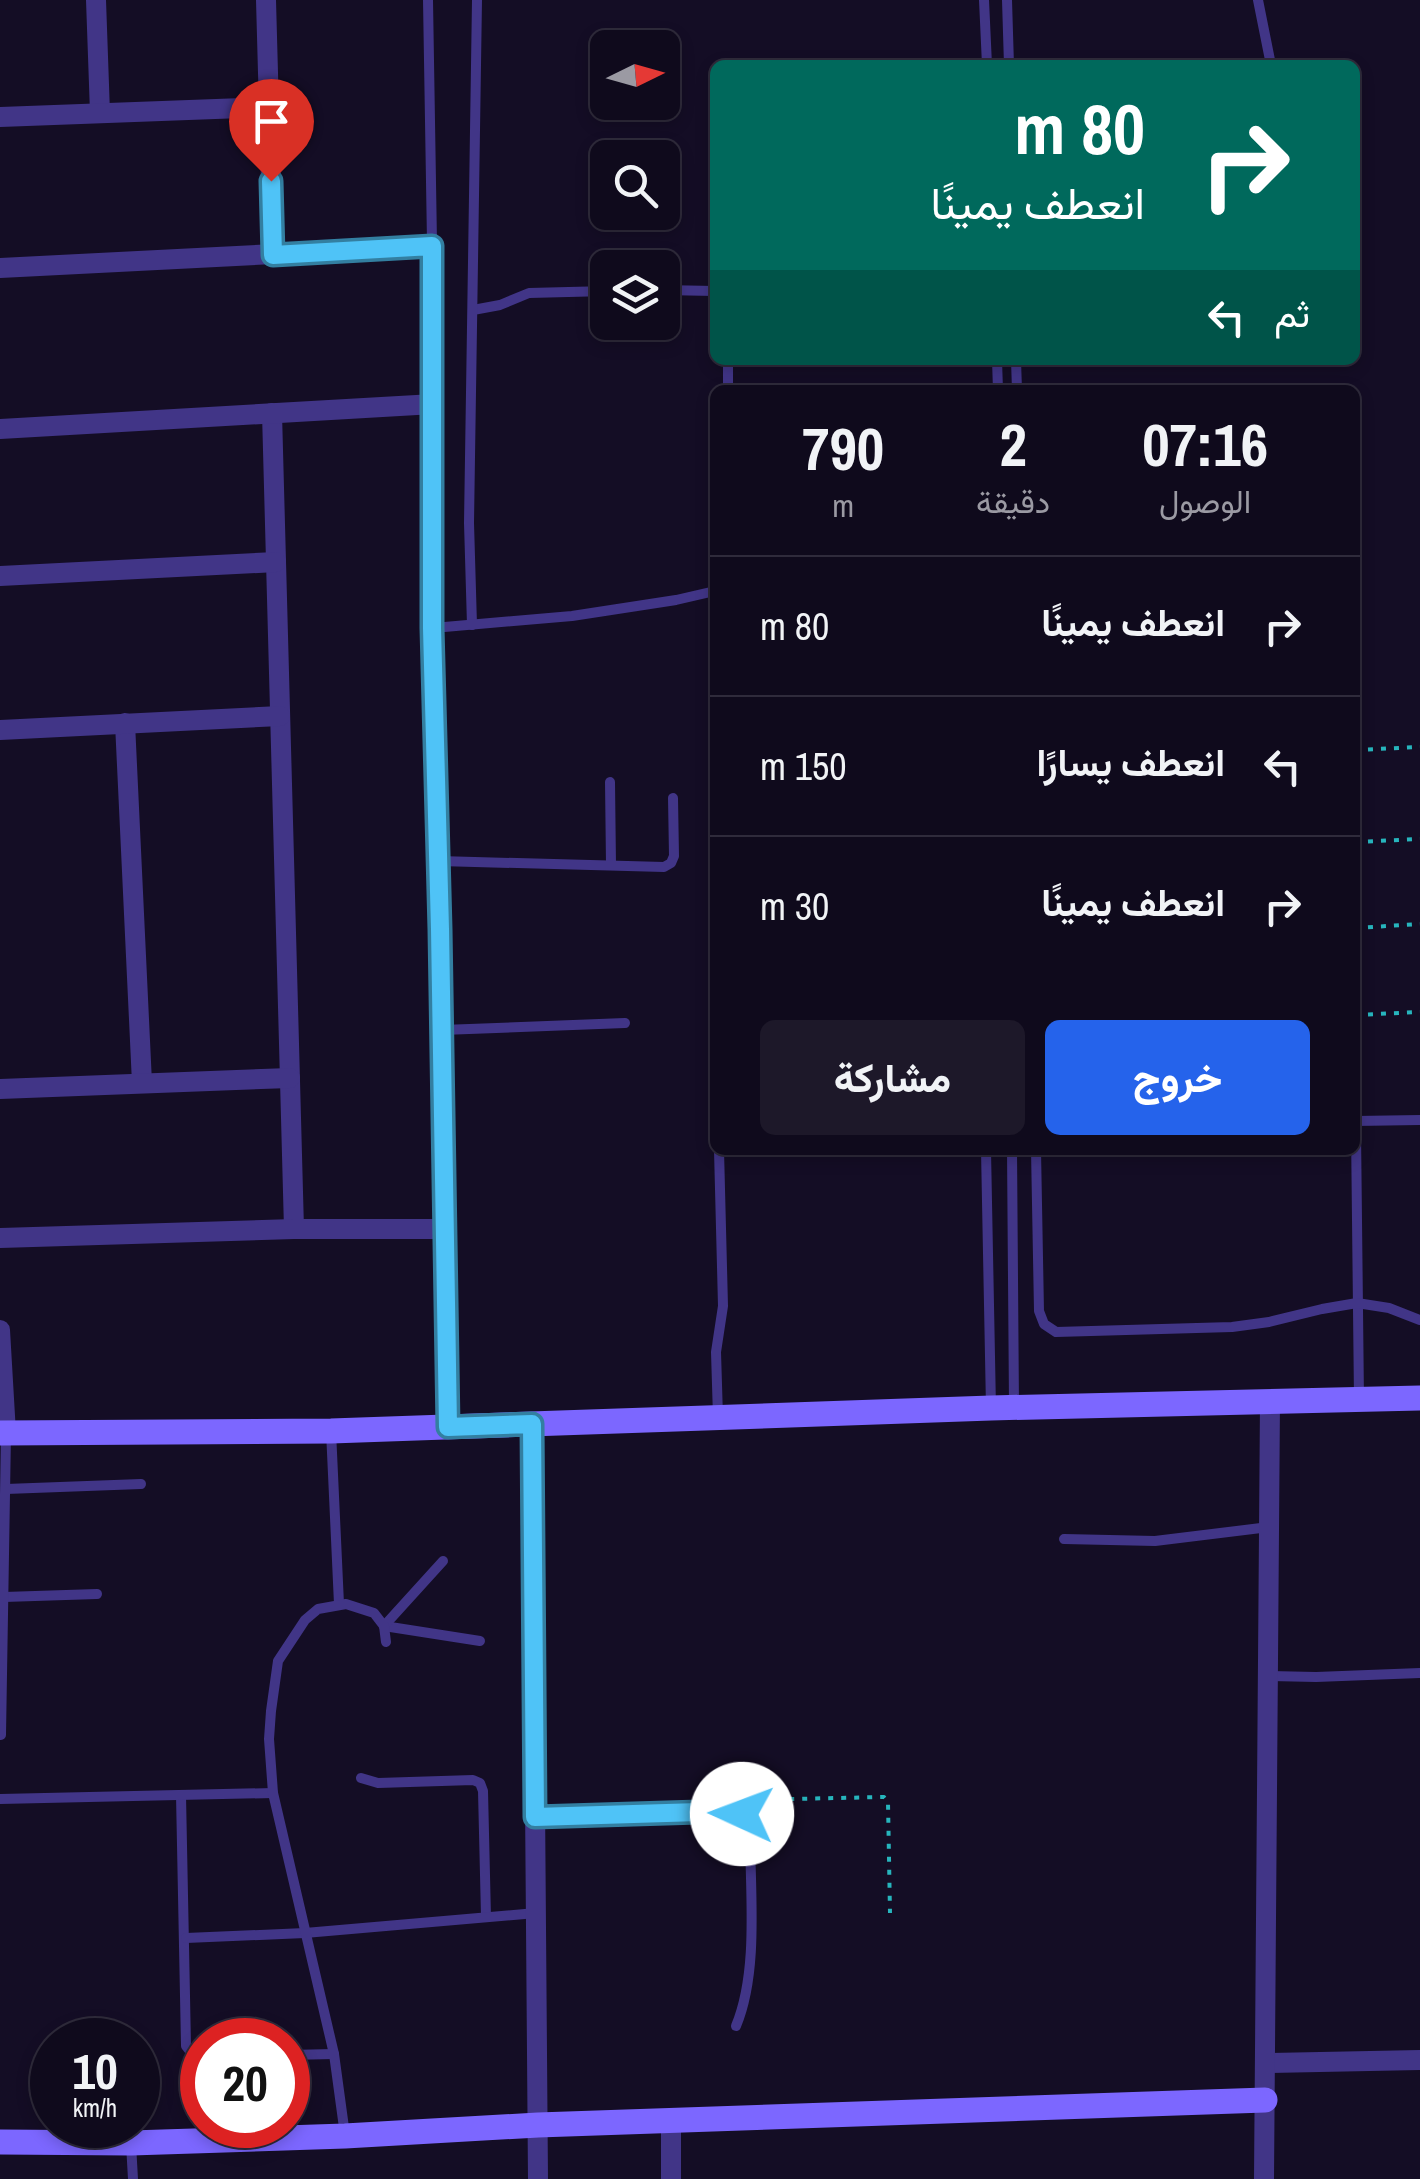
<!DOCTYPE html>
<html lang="ar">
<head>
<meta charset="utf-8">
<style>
	:root { --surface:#0f0a1c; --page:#1d1829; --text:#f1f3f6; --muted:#9b9aa3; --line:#2f2b3b; --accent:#2563eb }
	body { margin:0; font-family:"Archivo Narrow",Vazirmatn,sans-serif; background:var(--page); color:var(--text); direction:rtl; height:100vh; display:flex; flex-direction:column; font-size:38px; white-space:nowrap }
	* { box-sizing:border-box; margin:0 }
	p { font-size:32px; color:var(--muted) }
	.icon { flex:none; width:55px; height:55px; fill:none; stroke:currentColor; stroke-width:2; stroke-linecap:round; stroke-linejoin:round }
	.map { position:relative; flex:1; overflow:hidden; direction:ltr }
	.sheet { position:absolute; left:710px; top:385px; width:650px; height:770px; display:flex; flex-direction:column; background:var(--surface); border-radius:15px; box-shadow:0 5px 15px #0003,0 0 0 2px var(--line); direction:rtl }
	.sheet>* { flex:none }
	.banner { position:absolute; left:710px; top:60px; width:650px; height:305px; border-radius:15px; box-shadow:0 5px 15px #0003,0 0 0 2px var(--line); direction:rtl; background:#00695c; color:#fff; overflow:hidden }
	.needle { width:65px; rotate:85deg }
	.controls { position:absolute; left:590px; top:30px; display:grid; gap:20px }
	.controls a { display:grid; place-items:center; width:90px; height:90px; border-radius:15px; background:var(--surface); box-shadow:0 5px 15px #0003,0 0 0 2px var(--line); font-size:50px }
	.speed { position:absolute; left:30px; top:2018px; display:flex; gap:20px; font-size:50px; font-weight:700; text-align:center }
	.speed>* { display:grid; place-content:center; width:130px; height:130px; border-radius:50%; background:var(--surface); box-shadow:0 5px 15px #0003,0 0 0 2px var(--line); line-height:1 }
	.speed small { font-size:25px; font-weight:400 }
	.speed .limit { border:15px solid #d22; background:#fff; color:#111 }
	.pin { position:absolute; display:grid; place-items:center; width:85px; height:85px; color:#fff; margin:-102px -42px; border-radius:50% 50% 50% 0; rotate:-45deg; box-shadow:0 0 10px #0007 }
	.pin .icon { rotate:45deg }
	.me { position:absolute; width:110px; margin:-55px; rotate:272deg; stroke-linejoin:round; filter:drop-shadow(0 0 8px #0008) }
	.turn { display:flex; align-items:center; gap:35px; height:210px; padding:0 50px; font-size:45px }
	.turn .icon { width:130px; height:130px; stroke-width:2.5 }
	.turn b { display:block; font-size:70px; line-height:85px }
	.then { display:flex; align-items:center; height:95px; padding:0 50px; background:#0003; gap:20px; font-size:38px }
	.eta { display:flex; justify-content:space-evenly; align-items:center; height:170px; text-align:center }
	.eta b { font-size:60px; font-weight:800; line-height:70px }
	.cta { display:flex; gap:20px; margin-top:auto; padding:20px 50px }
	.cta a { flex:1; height:115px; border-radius:15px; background:var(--accent); color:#fff; font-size:40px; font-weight:800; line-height:115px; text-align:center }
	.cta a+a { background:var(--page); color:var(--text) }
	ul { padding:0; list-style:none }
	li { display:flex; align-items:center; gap:30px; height:140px; padding:0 50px; border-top:2px solid var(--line) }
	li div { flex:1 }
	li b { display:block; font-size:38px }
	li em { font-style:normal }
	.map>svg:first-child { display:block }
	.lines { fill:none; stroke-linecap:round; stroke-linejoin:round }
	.path { stroke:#27b5bd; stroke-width:4; stroke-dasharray:5 8; stroke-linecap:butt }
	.lane { stroke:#413587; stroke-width:10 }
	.street { stroke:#413587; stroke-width:20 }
	.secondary { stroke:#7c67ff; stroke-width:25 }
	.route-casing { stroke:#337fa1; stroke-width:25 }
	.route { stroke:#4fc3f7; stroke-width:18 }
</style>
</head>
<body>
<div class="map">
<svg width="1420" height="2179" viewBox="0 0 1420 2179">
	<rect width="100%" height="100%" fill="#140d25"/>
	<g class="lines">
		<g class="path">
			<path d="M1355,750L1420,747"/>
			<path d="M1355,842L1420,839"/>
			<path d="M1355,928L1420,924"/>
			<path d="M1355,1015L1420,1012"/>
			<path d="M751,1807L791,1799L884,1797L888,1802L890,1913"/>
		</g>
		<g class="lane">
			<path d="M428,0L434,364L433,628L442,1030L448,1424"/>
			<path d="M984,0L987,65"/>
			<path d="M1007,0L1009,65"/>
			<path d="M1258,0L1271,65"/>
			<path d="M662,290L715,291"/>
			<path d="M473,310L500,305L529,293L608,291"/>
			<path d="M728,360V390"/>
			<path d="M997,360L998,390"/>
			<path d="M1016,360L1017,390"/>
			<path d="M472,625L469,523L477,0"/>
			<path d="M433,628L572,616L676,600L715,591"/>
			<path d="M610,782L611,865"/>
			<path d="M439,861L664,867L671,863L674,856L673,798"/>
			<path d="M442,1030L625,1023"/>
			<path d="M1355,1040L1359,1399"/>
			<path d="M1355,1121L1420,1120"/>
			<path d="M986,1150L991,1408"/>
			<path d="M1012,1150L1014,1406"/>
			<path d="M1036,1150L1039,1311L1044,1324L1056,1332L1232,1327L1269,1322L1322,1309L1357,1303L1389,1308L1420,1320"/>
			<path d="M718,1417L716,1352L723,1306L719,1150"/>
			<path d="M331,1431L339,1604"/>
			<path d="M6,1489L141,1484"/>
			<path d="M1064,1539L1155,1541L1269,1527"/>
			<path d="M4,1597L97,1594"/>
			<path d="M384,1626L480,1641"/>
			<path d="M384,1626L443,1561"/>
			<path d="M1269,1676L1316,1677L1420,1673"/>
			<path d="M1,1735L6,1434"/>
			<path d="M361,1778L378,1783L473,1780L480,1783L483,1791L486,1917"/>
			<path d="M181,1795L186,2046L193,2055L202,2056"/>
			<path d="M0,1799L273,1793"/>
			<path d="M536,1817L733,1811L745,1817L750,1831C750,1891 759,1971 736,2026"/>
			<path d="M186,1938L305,1933L536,1913"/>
			<path d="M288,2055L334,2054"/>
			<path d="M345,2135L334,2054L273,1793L269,1739L271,1711L278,1661L305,1620L318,1609L346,1604L374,1613L384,1626L386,1642"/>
			<path d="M131,2144L133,2179"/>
		</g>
		<g class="street">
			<path d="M96,0L100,113"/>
			<path d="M266,0L273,255"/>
			<path d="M0,117L269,107"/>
			<path d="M0,268L432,246"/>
			<path d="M272,413L294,1229"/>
			<path d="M0,429L434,404"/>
			<path d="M0,576L276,562"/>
			<path d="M125,723L142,1083"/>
			<path d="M0,730L280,716"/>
			<path d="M0,1089L290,1078"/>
			<path d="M0,1238L294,1229H445"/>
			<path d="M0,1330L6,1433"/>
			<path d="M532,1424L538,2179"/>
			<path d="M1265,2063L1420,2060"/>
			<path d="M671,2121V2179"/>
			<path d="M1264,2179L1270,1401"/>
		</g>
		<g class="secondary">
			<path d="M0,1433L331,1431L991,1408L1420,1398"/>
			<path d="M0,2142L131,2143L345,2136L538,2125L1265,2100"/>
		</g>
	</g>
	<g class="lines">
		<g class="route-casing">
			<path id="route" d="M271,181L273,255L432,246V628L440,929L448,1427L532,1424L535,1817L732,1811L742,1814"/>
		</g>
		<use href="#route" class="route"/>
	</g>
</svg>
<div class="controls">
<a><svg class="needle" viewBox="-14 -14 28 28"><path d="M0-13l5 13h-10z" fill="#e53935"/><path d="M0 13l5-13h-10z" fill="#9b9aa3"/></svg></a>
<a><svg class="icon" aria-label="search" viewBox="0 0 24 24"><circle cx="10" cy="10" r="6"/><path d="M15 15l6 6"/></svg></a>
<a><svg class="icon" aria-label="layers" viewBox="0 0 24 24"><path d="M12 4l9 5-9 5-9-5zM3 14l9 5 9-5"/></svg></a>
</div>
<div class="speed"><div>10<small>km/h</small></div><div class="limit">20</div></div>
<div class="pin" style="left:271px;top:181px;background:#d93025"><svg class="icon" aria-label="arrive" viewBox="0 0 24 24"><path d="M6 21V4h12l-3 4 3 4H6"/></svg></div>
<svg class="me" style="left:742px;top:1814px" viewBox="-20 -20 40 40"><circle r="19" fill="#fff"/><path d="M0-13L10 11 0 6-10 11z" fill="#4fc3f7"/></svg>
<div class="banner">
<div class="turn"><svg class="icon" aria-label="right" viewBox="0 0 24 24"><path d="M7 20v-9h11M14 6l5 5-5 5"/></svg><div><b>80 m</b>انعطف يمينًا</div></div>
<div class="then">ثم<svg class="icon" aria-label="left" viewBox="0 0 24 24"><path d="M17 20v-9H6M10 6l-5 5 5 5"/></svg></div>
</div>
<section class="sheet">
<div class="eta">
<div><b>07:16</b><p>الوصول</p></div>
<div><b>2</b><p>دقيقة</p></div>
<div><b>790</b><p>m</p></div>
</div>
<ul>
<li><svg class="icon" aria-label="right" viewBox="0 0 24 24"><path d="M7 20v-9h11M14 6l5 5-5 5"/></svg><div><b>انعطف يمينًا</b></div><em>80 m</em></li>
<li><svg class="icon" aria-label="left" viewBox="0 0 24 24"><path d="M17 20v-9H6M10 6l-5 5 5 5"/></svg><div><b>انعطف يسارًا</b></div><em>150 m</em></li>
<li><svg class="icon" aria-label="right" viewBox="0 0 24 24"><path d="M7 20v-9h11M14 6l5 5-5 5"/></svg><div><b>انعطف يمينًا</b></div><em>30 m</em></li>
</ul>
<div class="cta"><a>خروج</a><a>مشاركة</a></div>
</section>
</div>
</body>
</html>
